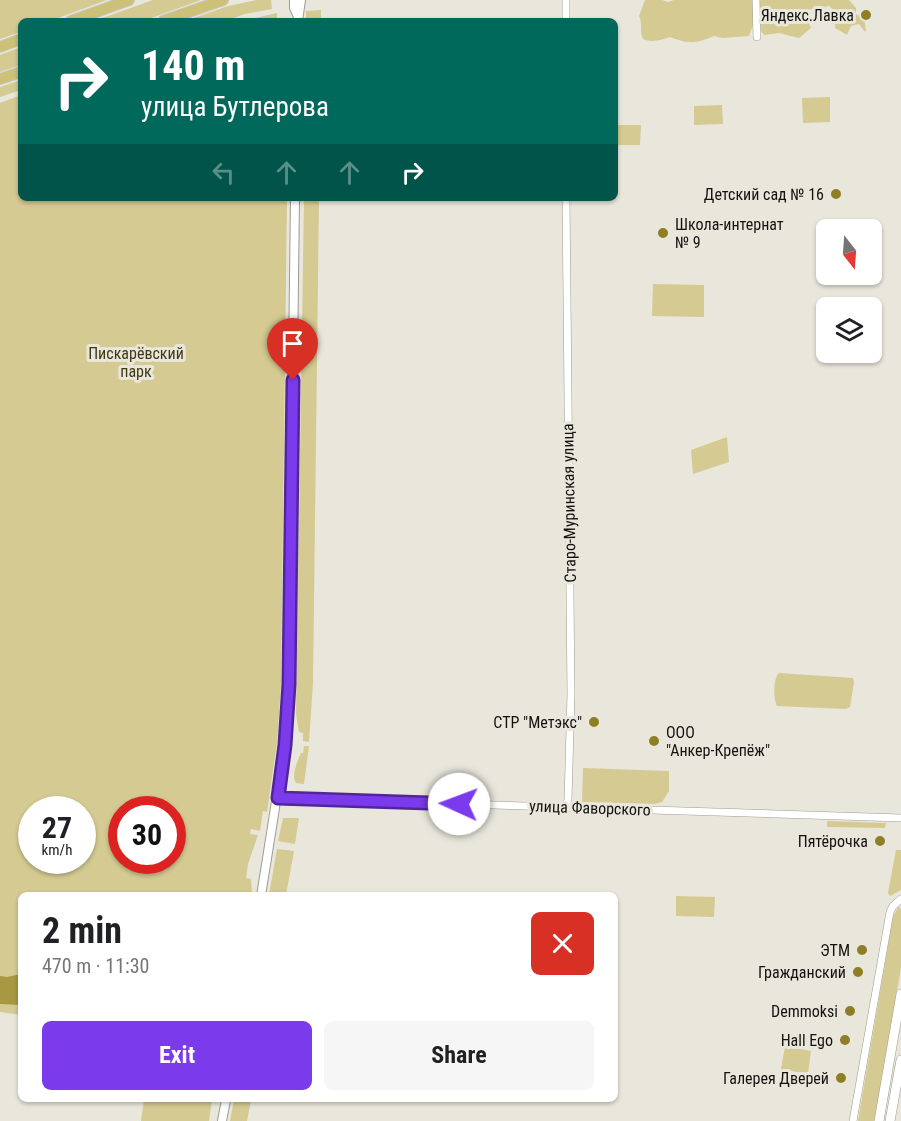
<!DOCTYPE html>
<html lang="en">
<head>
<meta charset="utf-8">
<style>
	:root { --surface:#fff; --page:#f6f6f6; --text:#202124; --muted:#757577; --accent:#7c3aed }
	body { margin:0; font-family:"Roboto Condensed",sans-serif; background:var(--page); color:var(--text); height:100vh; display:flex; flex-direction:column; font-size:22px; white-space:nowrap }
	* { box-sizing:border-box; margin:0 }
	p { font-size:20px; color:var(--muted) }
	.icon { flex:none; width:33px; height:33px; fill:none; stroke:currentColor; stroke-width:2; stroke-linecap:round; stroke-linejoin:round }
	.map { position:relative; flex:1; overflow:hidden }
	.sheet { position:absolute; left:18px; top:892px; width:600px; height:210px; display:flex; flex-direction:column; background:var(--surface); border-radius:9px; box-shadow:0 2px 4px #0004 }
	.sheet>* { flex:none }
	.banner { position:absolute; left:18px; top:18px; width:600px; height:183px; border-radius:9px; box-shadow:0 2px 4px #0004; background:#00695c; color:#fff; overflow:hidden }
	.needle { width:39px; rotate:163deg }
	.controls { position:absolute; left:816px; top:219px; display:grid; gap:12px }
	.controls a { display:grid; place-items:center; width:66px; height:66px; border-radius:9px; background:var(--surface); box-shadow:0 2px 4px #0004; font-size:30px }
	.speed { position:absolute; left:18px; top:796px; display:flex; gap:12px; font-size:30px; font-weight:700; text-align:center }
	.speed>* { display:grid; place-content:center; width:78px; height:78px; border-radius:50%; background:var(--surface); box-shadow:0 2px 4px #0004; line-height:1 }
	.speed small { font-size:15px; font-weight:400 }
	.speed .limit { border:9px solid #d22; background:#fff; color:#111 }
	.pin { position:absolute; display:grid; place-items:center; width:51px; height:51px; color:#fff; margin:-62px -26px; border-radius:50% 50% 50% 0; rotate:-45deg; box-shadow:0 0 6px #0007 }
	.pin .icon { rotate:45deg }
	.me { position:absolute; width:66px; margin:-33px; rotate:272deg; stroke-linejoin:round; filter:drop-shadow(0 0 4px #0008) }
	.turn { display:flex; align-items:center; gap:21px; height:126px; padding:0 24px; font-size:27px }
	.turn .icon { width:78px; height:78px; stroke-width:2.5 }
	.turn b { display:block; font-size:42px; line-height:51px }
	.lanes { display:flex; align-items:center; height:57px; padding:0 24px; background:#0003; justify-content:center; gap:30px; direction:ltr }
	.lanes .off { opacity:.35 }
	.round { display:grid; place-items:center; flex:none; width:63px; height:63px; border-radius:9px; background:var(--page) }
	.head { display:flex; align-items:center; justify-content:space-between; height:102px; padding:0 24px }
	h1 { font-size:36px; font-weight:700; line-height:45px }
	.button { display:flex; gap:12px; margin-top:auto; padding:12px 24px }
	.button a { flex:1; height:69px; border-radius:9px; background:var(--accent); color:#fff; font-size:24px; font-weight:700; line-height:69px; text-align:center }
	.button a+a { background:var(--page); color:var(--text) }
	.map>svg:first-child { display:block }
	.green { fill:#d4ca92; fill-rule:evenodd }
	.water { fill:#a79841 }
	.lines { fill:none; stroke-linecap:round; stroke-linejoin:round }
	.minor-casing { stroke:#9d9c91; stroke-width:8 }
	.tertiary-casing { stroke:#9d9c91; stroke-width:10 }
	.secondary-casing { stroke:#9d9c91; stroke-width:10 }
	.primary-casing { stroke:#c6c6c5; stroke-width:12 }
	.minor { stroke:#fff; stroke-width:7 }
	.tertiary { stroke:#fff; stroke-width:8 }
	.secondary { stroke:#fff; stroke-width:9 }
	.primary { stroke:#cdc177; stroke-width:10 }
	.route-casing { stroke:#51269a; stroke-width:15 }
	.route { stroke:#7c3aed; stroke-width:10 }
	.poi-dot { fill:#8e7f26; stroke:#e9e7dc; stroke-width:2 }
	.labels { text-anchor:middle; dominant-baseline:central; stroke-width:6; stroke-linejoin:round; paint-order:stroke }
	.poi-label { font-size:16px; fill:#13120f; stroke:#e9e7dc; text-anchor:end }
	.park-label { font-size:16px; fill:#3f3813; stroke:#e9e7dc }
	.street-label { font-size:16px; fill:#13120f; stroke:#e9e7dc }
</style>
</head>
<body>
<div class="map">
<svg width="901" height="1121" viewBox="0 0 901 1121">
	<rect width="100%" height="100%" fill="#e9e7dc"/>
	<g class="green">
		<path d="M0,0H107L50,21H21V32L0,39Z"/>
		<path d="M153,0H201L143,21H94Z"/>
		<path d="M257,0H271L272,9L245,14L225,21H185L228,6Z"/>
		<path d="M645,0H662L668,2L674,0H849L856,8V14L864,18L866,30L865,32L859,24L851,26L847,35L835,28V11L829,6L806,10L805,15L811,28L799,38L779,33L764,35L761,31L760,23L753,25L749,36L722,38L714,36C696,44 688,44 670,37C660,40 653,43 643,39C639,31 643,24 639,16Z"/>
		<path d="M321,10V21H306V11Z"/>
		<path d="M277,13V21H242Z"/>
		<path d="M21,47V65L0,72V55Z"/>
		<path d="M21,80V90L0,97V87Z"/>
		<path d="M21,95V198H287L281,685L277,743L267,812L263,811L260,831L251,829L250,834L258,835L248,864L246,878L251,879L252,895L21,896V1015L0,1012V103ZM32,810H82V861H32ZM122,810H172V861H122Z"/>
		<path d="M830,97V122L803,123L802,98Z"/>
		<path d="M722,105L723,124L694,125V106Z"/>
		<path d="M615,125H641L640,145H615Z"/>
		<path d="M304,198H319L313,683L309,742L303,741V733L299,732L296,714Z"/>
		<path d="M653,284L704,285V317L652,316Z"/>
		<path d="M727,437L729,462L693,474L691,450Z"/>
		<path d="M779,673L853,678L854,682L850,707L846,709L777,706C773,698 773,679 779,673Z"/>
		<path d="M304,746H309L304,784L296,783C291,775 297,762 301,753H303Z"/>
		<path d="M583,768L669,771V791L662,802L655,804L582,802Z"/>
		<path d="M283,818H299L295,844L278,841Z"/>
		<path d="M827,821L886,823L885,828L827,827Z"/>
		<path d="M277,849L294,851L286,895H269Z"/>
		<path d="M896,850H901V890L890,896L888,893Z"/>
		<path d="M676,896L715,897L714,917L676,916Z"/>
		<path d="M898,907L901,908V968L875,1121H858L893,917Z"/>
		<path d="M785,1046L811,1051L808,1074L781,1069Z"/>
		<path d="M144,1100H212L209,1121H141Z"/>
		<path d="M234,1100H251L247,1121H230Z"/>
	</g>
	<path class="water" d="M21,974V1005L0,1004V976L7,977Z"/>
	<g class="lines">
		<g class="minor-casing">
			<g id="minor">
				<path d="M566,0V21"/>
				<path d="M756,0L757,37"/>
				<path d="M278,798L901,818"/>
				<path d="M565,807L568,800L571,694L566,198"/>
				<path d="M853,1121L890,912L893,906L901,899"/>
			</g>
		</g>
		<g class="tertiary-casing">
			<g id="tertiary">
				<path d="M294,0V8L298,17"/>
				<path d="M298,21L301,0"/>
				<path d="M261,896C272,825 285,756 289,684L295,198"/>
				<path d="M222,1121L226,1100"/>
			</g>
		</g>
		<g class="secondary-casing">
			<g id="secondary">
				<path d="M879,1121L901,994"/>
				<path d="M890,1121L901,1060"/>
			</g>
		</g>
		<g class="primary-casing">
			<g id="primary">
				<path d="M71,21L129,0"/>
				<path d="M163,21L223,0"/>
				<path d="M0,47L21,39"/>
				<path d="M0,79L21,72"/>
			</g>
		</g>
		<use href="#minor" class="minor"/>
		<use href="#tertiary" class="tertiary"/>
		<use href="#secondary" class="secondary"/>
		<use href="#primary" class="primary"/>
	</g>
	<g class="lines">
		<g class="route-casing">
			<path id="route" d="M293,380L289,684L285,745L278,798L459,804"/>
		</g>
		<use href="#route" class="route"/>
	</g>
	<g class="poi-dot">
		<circle cx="866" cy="15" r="6"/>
		<circle cx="836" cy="194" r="6"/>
		<circle cx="663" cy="233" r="6"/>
		<circle cx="594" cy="722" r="6"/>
		<circle cx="654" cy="741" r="6"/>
		<circle cx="880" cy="841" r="6"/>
		<circle cx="862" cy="950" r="6"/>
		<circle cx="858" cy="972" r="6"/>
		<circle cx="850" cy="1011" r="6"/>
		<circle cx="845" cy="1040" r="6"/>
		<circle cx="841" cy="1078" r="6"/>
	</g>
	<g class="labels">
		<g class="poi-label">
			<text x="854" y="15">Яндекс.Лавка</text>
			<text x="824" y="194">Детский сад № 16</text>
			<text x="675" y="224" text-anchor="start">Школа-интернат<tspan x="675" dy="18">№ 9</tspan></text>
			<text x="582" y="722">СТР "Метэкс"</text>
			<text x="666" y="732" text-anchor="start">ООО<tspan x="666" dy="18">"Анкер-Крепёж"</tspan></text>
			<text x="868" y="841">Пятёрочка</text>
			<text x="850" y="950">ЭТМ</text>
			<text x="846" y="972">Гражданский</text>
			<text x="838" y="1011">Demmoksi</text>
			<text x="833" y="1040">Hall Ego</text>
			<text x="829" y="1078">Галерея Дверей</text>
		</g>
		<g class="park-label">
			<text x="136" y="353">Пискарёвский<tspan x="136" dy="18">парк</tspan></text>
		</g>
		<g class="street-label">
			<text transform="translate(569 503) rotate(-91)">Старо-Муринская улица</text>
			<text transform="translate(590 808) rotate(2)">улица Фаворского</text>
		</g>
	</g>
</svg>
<div class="controls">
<a><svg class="needle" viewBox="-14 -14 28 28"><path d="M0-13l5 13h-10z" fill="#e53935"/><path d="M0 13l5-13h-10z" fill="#757577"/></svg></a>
<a><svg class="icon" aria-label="layers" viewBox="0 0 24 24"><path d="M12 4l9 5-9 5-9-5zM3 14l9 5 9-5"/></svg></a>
</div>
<div class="speed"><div>27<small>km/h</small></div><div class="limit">30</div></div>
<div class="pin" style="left:293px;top:380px;background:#d93025"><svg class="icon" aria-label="arrive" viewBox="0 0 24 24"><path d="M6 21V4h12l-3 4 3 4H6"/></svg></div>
<svg class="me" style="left:459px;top:804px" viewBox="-20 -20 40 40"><circle r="19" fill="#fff"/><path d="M0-13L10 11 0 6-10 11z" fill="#7c3aed"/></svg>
<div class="banner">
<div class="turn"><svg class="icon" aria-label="right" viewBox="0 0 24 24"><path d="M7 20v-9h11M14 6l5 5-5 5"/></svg><div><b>140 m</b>улица Бутлерова</div></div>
<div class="lanes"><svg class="icon off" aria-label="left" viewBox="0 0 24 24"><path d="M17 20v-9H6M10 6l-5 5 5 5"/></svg><svg class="icon off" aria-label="ahead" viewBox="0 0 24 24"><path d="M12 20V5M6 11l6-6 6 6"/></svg><svg class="icon off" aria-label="ahead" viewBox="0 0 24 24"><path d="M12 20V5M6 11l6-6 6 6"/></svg><svg class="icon" aria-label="right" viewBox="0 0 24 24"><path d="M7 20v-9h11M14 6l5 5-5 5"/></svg></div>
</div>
<section class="sheet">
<div class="head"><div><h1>2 min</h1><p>470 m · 11:30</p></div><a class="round" style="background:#d93025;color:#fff"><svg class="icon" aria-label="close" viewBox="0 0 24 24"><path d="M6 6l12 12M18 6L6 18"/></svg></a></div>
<div class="button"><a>Exit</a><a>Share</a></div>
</section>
</div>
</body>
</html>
